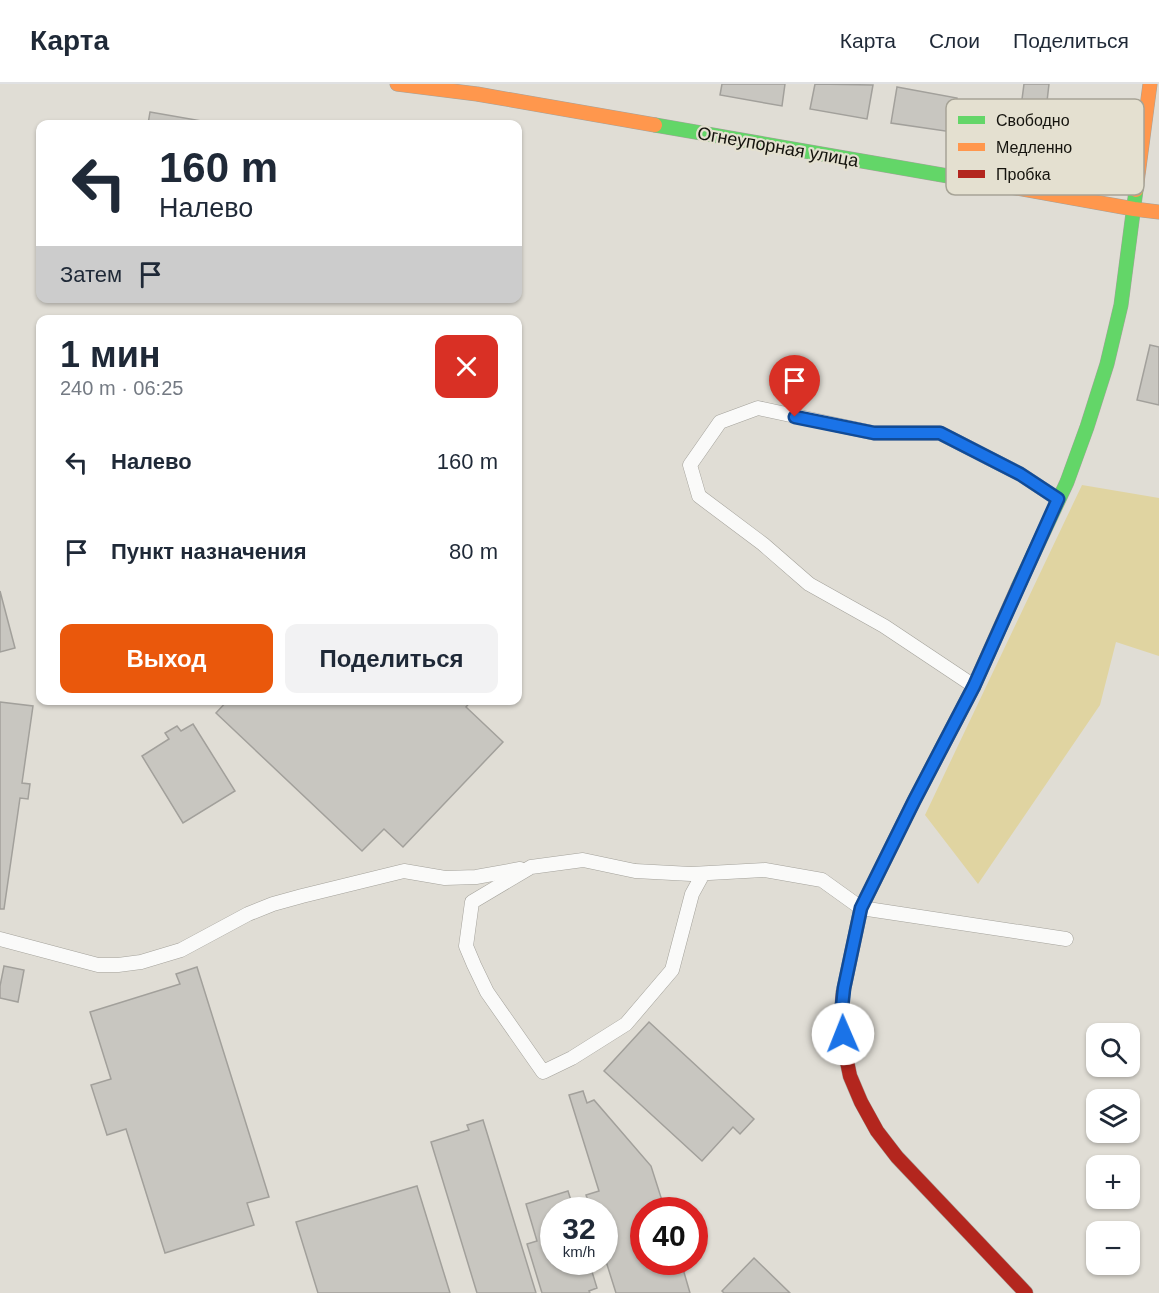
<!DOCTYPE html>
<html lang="ru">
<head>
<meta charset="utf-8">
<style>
	:root { --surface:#fff; --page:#f2f2f3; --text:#1f2937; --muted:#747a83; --line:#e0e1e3; --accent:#ea580c }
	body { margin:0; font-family:Helvetica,sans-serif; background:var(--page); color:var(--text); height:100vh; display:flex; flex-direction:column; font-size:22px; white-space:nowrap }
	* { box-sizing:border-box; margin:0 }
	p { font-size:20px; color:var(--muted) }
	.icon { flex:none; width:33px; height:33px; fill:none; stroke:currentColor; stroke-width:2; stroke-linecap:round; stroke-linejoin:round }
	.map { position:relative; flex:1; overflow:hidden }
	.drawer { position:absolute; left:36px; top:231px; width:486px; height:390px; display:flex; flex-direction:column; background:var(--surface); border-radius:12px; box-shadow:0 2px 4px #0004 }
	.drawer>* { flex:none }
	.top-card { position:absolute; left:36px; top:36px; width:486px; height:183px; border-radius:12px; box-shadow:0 2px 4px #0004; background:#fff; color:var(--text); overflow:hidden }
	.controls { position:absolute; left:1086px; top:939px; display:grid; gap:12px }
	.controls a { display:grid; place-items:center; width:54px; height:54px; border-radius:12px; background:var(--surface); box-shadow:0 2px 4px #0004; font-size:30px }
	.speed { position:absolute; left:540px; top:1113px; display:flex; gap:12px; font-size:30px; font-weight:700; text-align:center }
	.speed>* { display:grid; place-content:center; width:78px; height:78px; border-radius:50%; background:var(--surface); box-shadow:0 2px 4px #0004; line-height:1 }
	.speed small { font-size:15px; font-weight:400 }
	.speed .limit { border:9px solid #d22; background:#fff; color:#111 }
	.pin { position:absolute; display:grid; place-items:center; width:51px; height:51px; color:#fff; margin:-62px -26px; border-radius:50% 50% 50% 0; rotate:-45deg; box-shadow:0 0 6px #0007 }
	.pin .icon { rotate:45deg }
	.me { position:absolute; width:66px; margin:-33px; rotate:359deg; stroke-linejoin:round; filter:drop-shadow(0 0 4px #0008) }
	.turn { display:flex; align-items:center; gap:21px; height:126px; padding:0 24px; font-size:27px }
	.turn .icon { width:78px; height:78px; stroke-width:2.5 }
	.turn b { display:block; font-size:42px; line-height:51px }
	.then { display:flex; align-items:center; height:57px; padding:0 24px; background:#0003; gap:12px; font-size:22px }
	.round { display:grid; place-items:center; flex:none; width:63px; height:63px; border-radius:12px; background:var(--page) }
	.head { display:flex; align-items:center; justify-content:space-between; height:102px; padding:0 24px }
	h1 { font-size:36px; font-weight:700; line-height:45px }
	.button { display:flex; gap:12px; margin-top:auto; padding:12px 24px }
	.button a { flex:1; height:69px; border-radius:12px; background:var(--accent); color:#fff; font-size:24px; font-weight:700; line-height:69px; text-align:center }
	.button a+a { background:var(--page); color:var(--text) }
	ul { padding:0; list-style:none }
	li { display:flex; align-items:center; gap:18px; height:90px; padding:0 24px }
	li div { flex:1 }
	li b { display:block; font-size:22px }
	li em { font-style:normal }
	header { display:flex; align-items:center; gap:36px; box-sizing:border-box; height:84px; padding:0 30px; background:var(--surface); border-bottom:2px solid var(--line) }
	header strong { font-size:28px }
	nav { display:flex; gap:33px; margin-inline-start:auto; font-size:21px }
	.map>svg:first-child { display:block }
	.green { fill:#e0d4a1 }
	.building { fill:#c8c6c0; stroke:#a2a09b; stroke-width:1.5 }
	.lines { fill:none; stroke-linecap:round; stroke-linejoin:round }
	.lane-casing { stroke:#a4a29b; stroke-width:15 }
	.fast-casing { stroke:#a4a29b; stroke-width:15 }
	.slow-casing { stroke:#a4a29b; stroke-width:15 }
	.jam-casing { stroke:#a4a29b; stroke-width:15 }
	.lane { stroke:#fafaf9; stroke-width:14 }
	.fast { stroke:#63d668; stroke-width:14 }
	.slow { stroke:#ff974d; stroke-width:14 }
	.jam { stroke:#b3261e; stroke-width:14 }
	.route-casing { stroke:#114b97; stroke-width:15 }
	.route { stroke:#1a73e8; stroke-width:10 }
	.labels { text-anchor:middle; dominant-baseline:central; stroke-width:4.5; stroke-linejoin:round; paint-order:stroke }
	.street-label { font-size:18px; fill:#15140e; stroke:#e4e0d0 }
	.key { fill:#e4e0d0; stroke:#a6a396; stroke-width:1.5 }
	.key-label { font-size:16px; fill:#15140e }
</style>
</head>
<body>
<header>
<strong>Карта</strong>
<nav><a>Карта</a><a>Слои</a><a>Поделиться</a></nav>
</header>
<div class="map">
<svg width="1159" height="1209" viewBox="0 0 1159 1209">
	<rect width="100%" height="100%" fill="#e0ddd5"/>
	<path class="green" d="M1082,401L1159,414V572L1116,558L1100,621L978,800L925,731Z"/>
	<g class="building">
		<path d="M722,0H785L782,22L720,11Z"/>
		<path d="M815,0L873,1L867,35L810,25Z"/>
		<path d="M1024,0H1049L1042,61L977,50L983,16L1021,23Z"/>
		<path d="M897,3L957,14L952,48L891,39Z"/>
		<path d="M150,28L202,37L201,40H148Z"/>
		<path d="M1150,261L1159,263V321L1137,316Z"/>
		<path d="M0,507L15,564L0,568Z"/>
		<path d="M228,616H472L466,623L503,658L403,763L384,745L362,767L216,629Z"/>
		<path d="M0,618L33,622L22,699L30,700L28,715L20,714L4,825H0Z"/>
		<path d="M193,640L235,707L183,739L142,672L169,655L165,649L177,642L181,647Z"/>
		<path d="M4,882L24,886L18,918L0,914V902Z"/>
		<path d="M197,883L269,1113L247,1119L254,1141L165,1169L126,1045L107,1051L91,1001L111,995L90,928L180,900L176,890Z"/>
		<path d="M649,938L754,1035L740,1050L733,1043L702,1077L604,987Z"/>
		<path d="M583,1007L587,1019L594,1016L651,1082L665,1126H644V1178H681L690,1209H616L604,1171V1126H591L586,1111L599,1107L569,1011Z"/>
		<path d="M483,1036L536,1209H477L431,1058L469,1046L467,1041Z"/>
		<path d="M417,1102L450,1209H318L296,1138Z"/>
		<path d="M568,1107L574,1126H554V1178H589L597,1204L589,1207L590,1209H542L527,1160L537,1157L526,1120Z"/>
		<path d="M754,1174L790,1209H724L722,1207Z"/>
	</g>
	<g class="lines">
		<g class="lane-casing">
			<g id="lane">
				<path d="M974,602L884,542L809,500L763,460L699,412L690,381L720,338L758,324L874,349H940L1020,390L1058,415"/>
				<path d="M703,790L692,810L672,886L626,940L572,974L543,988L487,908L474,881L466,862L472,818L531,783L583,776L635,787L691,790L765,786L822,796L861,824L1066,855"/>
				<path d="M0,855L98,881H118L141,878L181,866L248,830L273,820L302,812L404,787L445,794L476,793L520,785"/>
			</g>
		</g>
		<g class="fast-casing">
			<g id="fast">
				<path d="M655,41L971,96"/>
				<path d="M1018,503L1067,398L1087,343L1107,280L1121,221L1136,106"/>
			</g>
		</g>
		<g class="slow-casing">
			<g id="slow">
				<path d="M397,0L477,10L655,41"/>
				<path d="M971,96L1134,125L1159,128"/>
				<path d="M1136,106L1150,0"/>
				<path d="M843,909L861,824L914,717L974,602L1018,503"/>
			</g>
		</g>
		<g class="jam-casing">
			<path id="jam" d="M843,909L841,931L845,968L850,992L861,1018L877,1047L897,1073L1026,1209"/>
		</g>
		<use href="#lane" class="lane"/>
		<use href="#fast" class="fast"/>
		<use href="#slow" class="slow"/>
		<use href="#jam" class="jam"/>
	</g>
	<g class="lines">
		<g class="route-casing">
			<path id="route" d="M795,333L874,349H940L1020,390L1058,415L974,602L914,717L861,824L844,904L841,932L843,950"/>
		</g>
		<use href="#route" class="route"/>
	</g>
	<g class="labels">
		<g class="street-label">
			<text transform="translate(778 63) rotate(10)">Огнеупорная улица</text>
		</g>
	</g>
	<rect x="946" y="15" width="198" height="96" rx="9" class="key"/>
	<rect x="958" y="32" width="27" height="8" fill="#63d668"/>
	<rect x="958" y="59" width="27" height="8" fill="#ff974d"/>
	<rect x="958" y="86" width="27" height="8" fill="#b3261e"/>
	<g class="key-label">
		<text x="996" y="42">Свободно</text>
		<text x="996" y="69">Медленно</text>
		<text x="996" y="96">Пробка</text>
	</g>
</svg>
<div class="controls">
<a><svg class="icon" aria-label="search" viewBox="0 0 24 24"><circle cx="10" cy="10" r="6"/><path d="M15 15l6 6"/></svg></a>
<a><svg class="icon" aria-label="layers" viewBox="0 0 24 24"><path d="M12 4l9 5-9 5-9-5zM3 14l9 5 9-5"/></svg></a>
<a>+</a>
<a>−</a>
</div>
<div class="speed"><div>32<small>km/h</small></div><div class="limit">40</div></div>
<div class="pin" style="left:795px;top:333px;background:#d93025"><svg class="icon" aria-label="arrive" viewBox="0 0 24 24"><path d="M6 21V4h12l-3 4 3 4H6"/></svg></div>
<svg class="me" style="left:843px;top:950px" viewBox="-20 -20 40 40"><circle r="19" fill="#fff"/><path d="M0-13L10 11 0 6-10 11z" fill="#1a73e8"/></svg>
<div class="top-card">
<div class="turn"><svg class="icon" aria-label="left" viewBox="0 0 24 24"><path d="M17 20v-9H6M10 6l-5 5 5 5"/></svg><div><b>160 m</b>Налево</div></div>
<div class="then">Затем<svg class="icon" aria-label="arrive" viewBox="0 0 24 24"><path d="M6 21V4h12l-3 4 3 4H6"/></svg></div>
</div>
<section class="drawer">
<div class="head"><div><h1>1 мин</h1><p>240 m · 06:25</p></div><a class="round" style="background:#d93025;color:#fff"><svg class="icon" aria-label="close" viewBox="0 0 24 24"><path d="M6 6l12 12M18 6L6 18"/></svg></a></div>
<ul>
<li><svg class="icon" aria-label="left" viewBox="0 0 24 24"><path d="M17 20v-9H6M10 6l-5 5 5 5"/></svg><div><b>Налево</b></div><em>160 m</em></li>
<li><svg class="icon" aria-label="arrive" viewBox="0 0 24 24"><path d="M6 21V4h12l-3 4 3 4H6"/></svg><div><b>Пункт назначения</b></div><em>80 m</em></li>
</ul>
<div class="button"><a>Выход</a><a>Поделиться</a></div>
</section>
</div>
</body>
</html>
